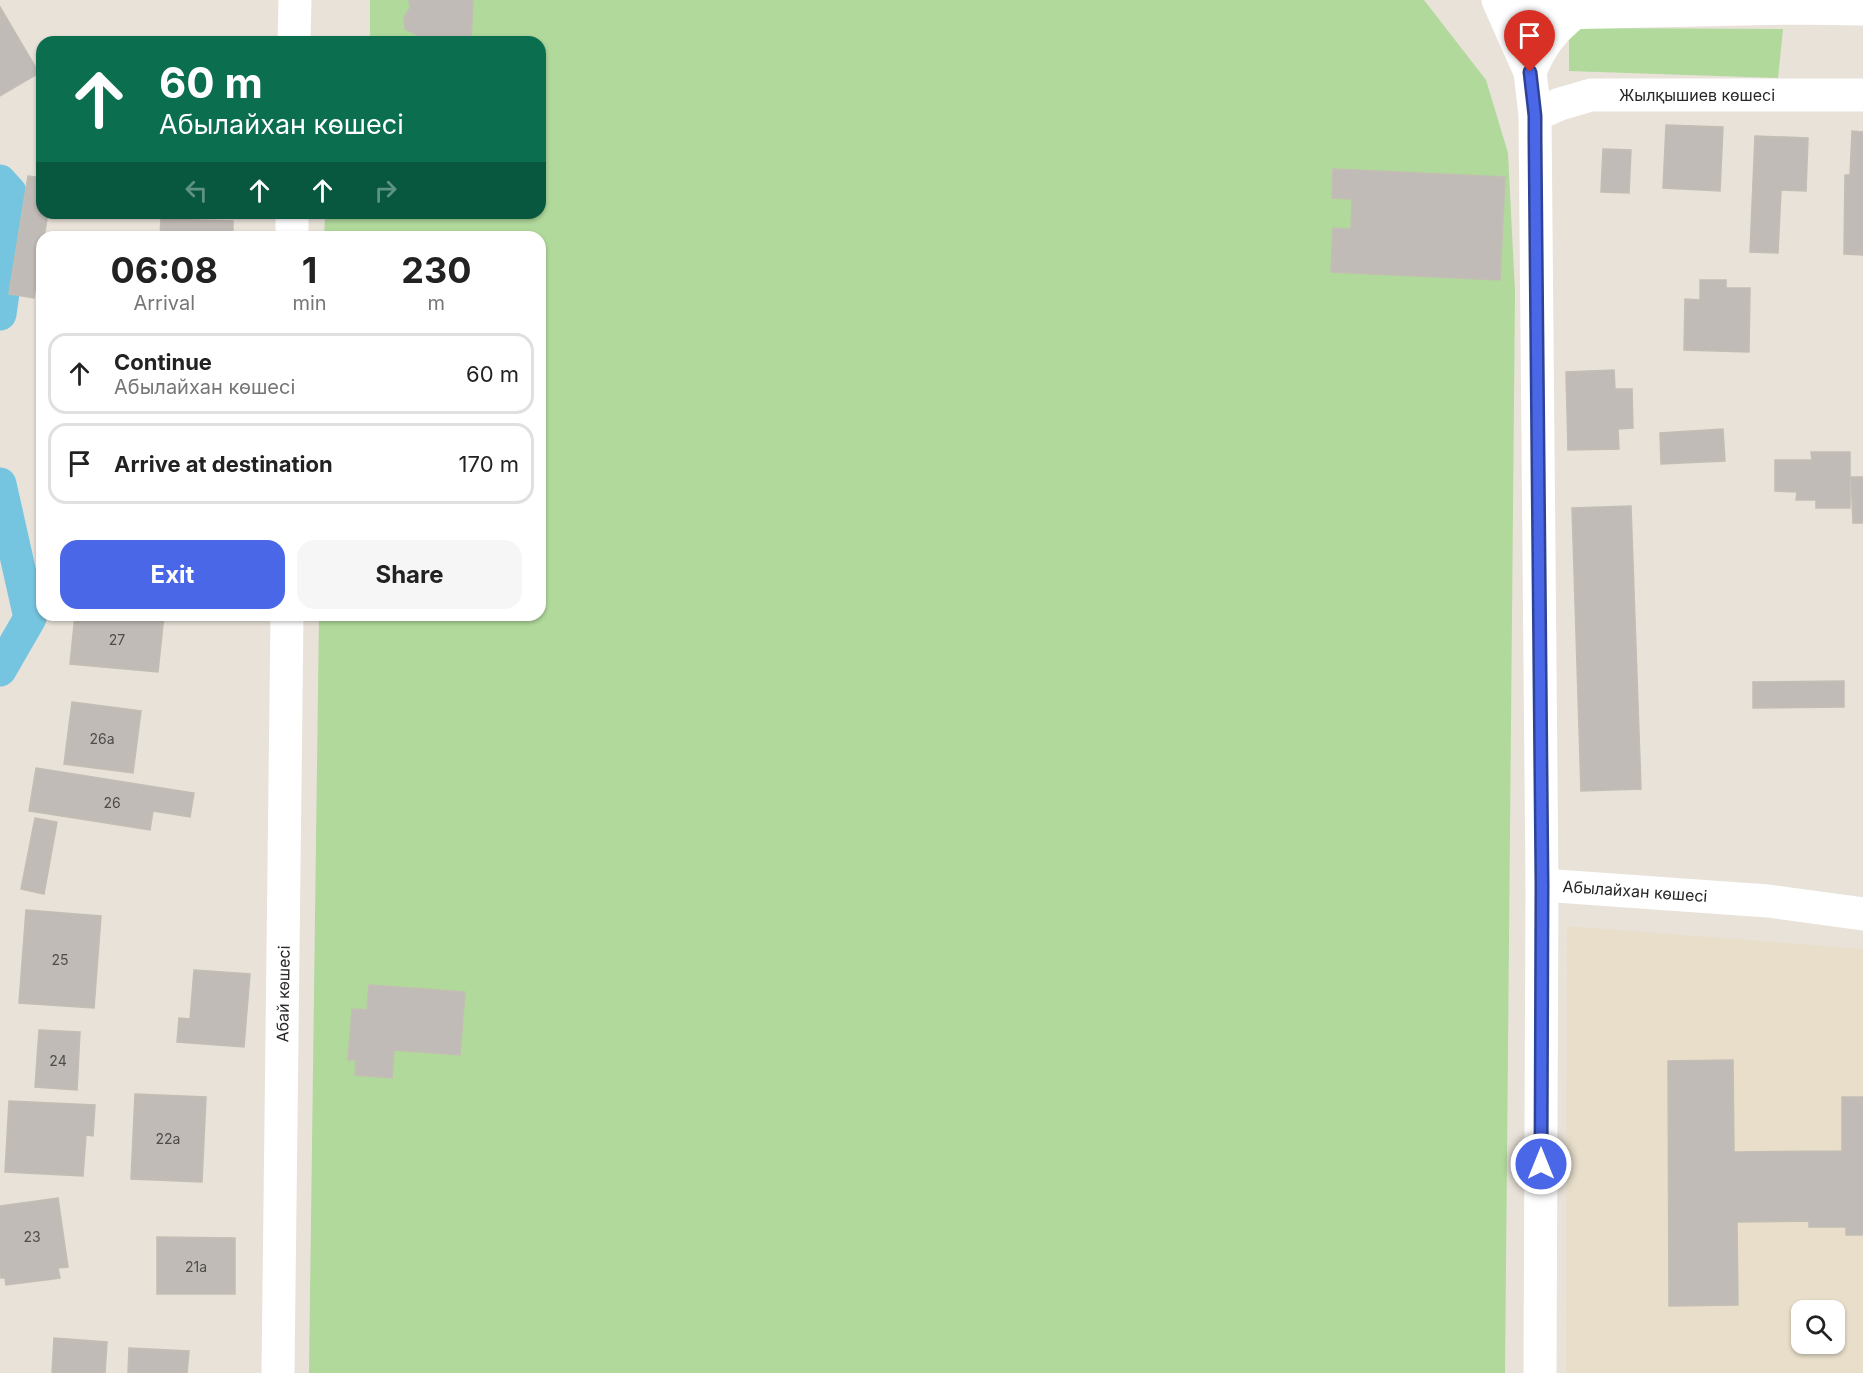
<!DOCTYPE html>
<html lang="en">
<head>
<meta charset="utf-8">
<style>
	:root { --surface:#fff; --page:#f6f6f6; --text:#222; --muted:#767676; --line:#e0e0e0; --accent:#4967e6 }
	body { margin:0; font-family:Inter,sans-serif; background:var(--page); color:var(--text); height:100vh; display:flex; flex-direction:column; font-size:22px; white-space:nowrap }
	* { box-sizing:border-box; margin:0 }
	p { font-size:20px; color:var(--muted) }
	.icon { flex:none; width:33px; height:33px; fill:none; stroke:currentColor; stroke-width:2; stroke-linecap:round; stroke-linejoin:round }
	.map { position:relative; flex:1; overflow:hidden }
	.panel { position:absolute; left:36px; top:231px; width:510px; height:390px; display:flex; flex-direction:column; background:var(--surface); border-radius:18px; box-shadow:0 2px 4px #0004 }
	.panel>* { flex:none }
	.top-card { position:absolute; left:36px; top:36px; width:510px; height:183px; border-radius:18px; box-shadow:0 2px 4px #0004; background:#0b6e4f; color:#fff; overflow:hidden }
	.buttons { position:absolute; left:1791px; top:1300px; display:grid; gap:12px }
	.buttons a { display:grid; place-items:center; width:54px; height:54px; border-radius:12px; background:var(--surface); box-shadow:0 2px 4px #0004; font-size:30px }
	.pin { position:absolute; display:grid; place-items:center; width:51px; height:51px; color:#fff; margin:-62px -26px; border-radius:50% 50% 50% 0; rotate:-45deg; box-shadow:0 0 6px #0007 }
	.pin .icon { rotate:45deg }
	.me { position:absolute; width:66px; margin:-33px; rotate:0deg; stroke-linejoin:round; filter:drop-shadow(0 0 4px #0008) }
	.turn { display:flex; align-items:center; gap:21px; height:126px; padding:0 24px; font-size:27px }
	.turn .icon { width:78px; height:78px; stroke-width:2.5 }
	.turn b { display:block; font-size:42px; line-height:51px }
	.lanes { display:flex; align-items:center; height:57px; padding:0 24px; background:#0003; justify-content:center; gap:30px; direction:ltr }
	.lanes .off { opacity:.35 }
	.eta { display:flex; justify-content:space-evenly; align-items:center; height:102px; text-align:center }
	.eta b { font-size:36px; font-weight:700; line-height:42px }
	.button { display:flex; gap:12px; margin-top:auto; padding:12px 24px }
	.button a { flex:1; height:69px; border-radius:18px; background:var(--accent); color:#fff; font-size:24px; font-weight:700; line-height:69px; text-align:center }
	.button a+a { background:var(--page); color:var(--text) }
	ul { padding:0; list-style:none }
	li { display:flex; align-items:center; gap:18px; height:81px; margin:0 12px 9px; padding:0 12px; border:3px solid var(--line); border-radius:18px }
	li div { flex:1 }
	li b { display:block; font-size:22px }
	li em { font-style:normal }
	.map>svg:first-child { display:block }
	.education { fill:#e8deca; fill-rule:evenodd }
	.green { fill:#b0d99b }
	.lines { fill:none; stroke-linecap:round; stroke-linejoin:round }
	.canal { stroke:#76c5e0; stroke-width:33 }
	.building { fill:#c0bbb6; stroke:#c3bdb4; stroke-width:1.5 }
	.minor { stroke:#fff; stroke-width:33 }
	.route-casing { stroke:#2f4396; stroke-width:15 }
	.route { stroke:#4967e6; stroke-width:10 }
	.labels { text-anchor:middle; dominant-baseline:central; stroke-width:4.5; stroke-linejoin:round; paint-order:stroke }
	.number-label { font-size:14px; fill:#4d4c4b }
	.street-label { font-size:16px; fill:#272727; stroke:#fff }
</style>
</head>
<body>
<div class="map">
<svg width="1863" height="1373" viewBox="0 0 1863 1373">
	<rect width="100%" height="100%" fill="#e8e2d9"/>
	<path class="education" d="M1567,926L1863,949V1373H1566ZM1802,1311H1834V1344H1802Z"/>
	<g class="green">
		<path d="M370,0H1424L1486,80L1508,153L1515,292L1505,1373H309L319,615H540V237H324L325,215L368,218V213H540V42H370Z"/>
		<path d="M1569,28L1783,29L1778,78L1569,71Z"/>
	</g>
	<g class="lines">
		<g class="canal">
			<path d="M0,181L10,192L12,231L0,314"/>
			<path d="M0,484L30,618L0,670"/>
		</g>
	</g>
	<g class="building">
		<path d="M409,0H473L471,39L419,36L405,29L404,17L410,8Z"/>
		<path d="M0,7L39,73L0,96Z"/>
		<path d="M197,40V42H149V41Z"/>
		<path d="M1666,125L1723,127L1720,191L1663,188Z"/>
		<path d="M1852,131L1863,132V255L1844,254L1845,175H1850Z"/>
		<path d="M1755,136L1808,138L1806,191L1781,190L1778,253L1750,252Z"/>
		<path d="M1603,149L1631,150L1629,193L1601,192Z"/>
		<path d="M1333,169L1505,177L1500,280L1331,272L1333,228L1351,229L1352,199L1332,198Z"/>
		<path d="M28,176L42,178V213H48L44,237H42L34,298L9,294Z"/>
		<path d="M161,219L233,221V237H160Z"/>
		<path d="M1700,280H1726V288H1750L1749,352L1684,350L1685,299L1700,300Z"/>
		<path d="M1614,370L1615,389H1632L1633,428L1618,429L1619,449L1568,450L1566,372Z"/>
		<path d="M1723,429L1725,461L1661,464L1660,433Z"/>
		<path d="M1811,452H1850V508H1816V500H1796L1797,492L1775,491V460H1812Z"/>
		<path d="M1851,477H1863V523H1853Z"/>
		<path d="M1631,506L1641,789L1581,791L1572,508Z"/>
		<path d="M75,615H164L158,672L70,664Z"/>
		<path d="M1844,681V707L1753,708V682Z"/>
		<path d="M72,702L141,711L133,773L64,764Z"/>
		<path d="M36,768L194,793L190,817L153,811L150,830L29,811Z"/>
		<path d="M35,818L57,822L44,894L21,889Z"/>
		<path d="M26,910L101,916L94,1008L19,1003Z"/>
		<path d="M194,970L250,974L244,1047L177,1042L179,1018L190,1019Z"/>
		<path d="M369,985L465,992L460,1055L394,1050L392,1078L355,1075L356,1060H348L352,1009L367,1010Z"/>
		<path d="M39,1030L80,1032L77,1090L35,1087Z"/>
		<path d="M1733,1060L1734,1152L1842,1151V1097H1863V1235H1846V1227H1809V1221L1737,1222L1738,1305L1669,1306L1668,1061Z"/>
		<path d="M135,1094L206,1097L202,1182L131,1179Z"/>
		<path d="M9,1101L95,1105L93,1136L86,1135L83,1176L5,1172Z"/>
		<path d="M58,1198L68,1267L58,1268L60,1278L6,1285L5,1278H1L0,1269V1206Z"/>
		<path d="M157,1237L235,1238V1294H157Z"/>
		<path d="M54,1338L107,1342L105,1373H52Z"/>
		<path d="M129,1348L189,1351L187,1373H128Z"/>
	</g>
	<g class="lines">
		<g class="minor">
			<path d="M1498,0L1530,72L1535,115L1542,885L1540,1373"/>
			<path d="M1504,0L1556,13L1795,8L1863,9"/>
			<path d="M294,42L295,0"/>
			<path d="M1530,72C1541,45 1551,32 1574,13"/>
			<path d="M1535,115L1560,104L1591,95H1863"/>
			<path d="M292,237V213"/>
			<path d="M1542,885L1768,901L1863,914"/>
			<path d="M278,1373L287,615"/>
		</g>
	</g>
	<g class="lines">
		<g class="route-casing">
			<path id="route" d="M1530,72L1535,116V139L1542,885L1541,1164"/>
		</g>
		<use href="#route" class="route"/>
	</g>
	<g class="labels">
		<g class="number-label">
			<text x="117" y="639">27</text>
			<text x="102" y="738">26а</text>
			<text x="112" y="802">26</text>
			<text x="60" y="959">25</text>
			<text x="58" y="1060">24</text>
			<text x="168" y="1138">22а</text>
			<text x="32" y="1236">23</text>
			<text x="196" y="1266">21а</text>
		</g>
		<g class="street-label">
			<text x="1697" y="95">Жылқышиев көшесі</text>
			<text transform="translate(1635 891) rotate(4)">Абылайхан көшесі</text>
			<text transform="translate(283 994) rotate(-89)">Абай көшесі</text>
		</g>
	</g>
</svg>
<div class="buttons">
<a><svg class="icon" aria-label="search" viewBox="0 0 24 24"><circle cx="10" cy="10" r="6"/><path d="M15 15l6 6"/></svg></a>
</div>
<div class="pin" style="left:1530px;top:72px;background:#d93025"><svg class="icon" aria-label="arrive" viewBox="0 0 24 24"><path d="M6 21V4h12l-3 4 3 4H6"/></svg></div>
<svg class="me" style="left:1541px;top:1164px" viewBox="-20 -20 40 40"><circle r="17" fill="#4967e6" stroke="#fff" stroke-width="3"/><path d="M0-11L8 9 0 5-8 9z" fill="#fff"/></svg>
<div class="top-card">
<div class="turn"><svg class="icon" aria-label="ahead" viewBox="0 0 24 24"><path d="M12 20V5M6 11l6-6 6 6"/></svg><div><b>60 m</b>Абылайхан көшесі</div></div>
<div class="lanes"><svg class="icon off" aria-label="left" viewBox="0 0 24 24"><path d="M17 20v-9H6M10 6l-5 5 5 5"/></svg><svg class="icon" aria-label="ahead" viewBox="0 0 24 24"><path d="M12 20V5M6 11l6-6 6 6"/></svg><svg class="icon" aria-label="ahead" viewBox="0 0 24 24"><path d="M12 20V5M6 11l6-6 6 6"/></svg><svg class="icon off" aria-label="right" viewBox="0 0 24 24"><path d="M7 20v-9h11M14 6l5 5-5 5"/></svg></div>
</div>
<section class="panel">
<div class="eta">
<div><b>06:08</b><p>Arrival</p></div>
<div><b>1</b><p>min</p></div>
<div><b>230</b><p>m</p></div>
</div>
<ul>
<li><svg class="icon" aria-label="ahead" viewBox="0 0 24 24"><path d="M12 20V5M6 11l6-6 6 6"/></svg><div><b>Continue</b><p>Абылайхан көшесі</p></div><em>60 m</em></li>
<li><svg class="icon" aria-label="arrive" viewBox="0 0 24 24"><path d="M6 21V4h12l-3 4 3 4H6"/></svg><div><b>Arrive at destination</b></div><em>170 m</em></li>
</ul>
<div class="button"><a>Exit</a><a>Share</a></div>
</section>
</div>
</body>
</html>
